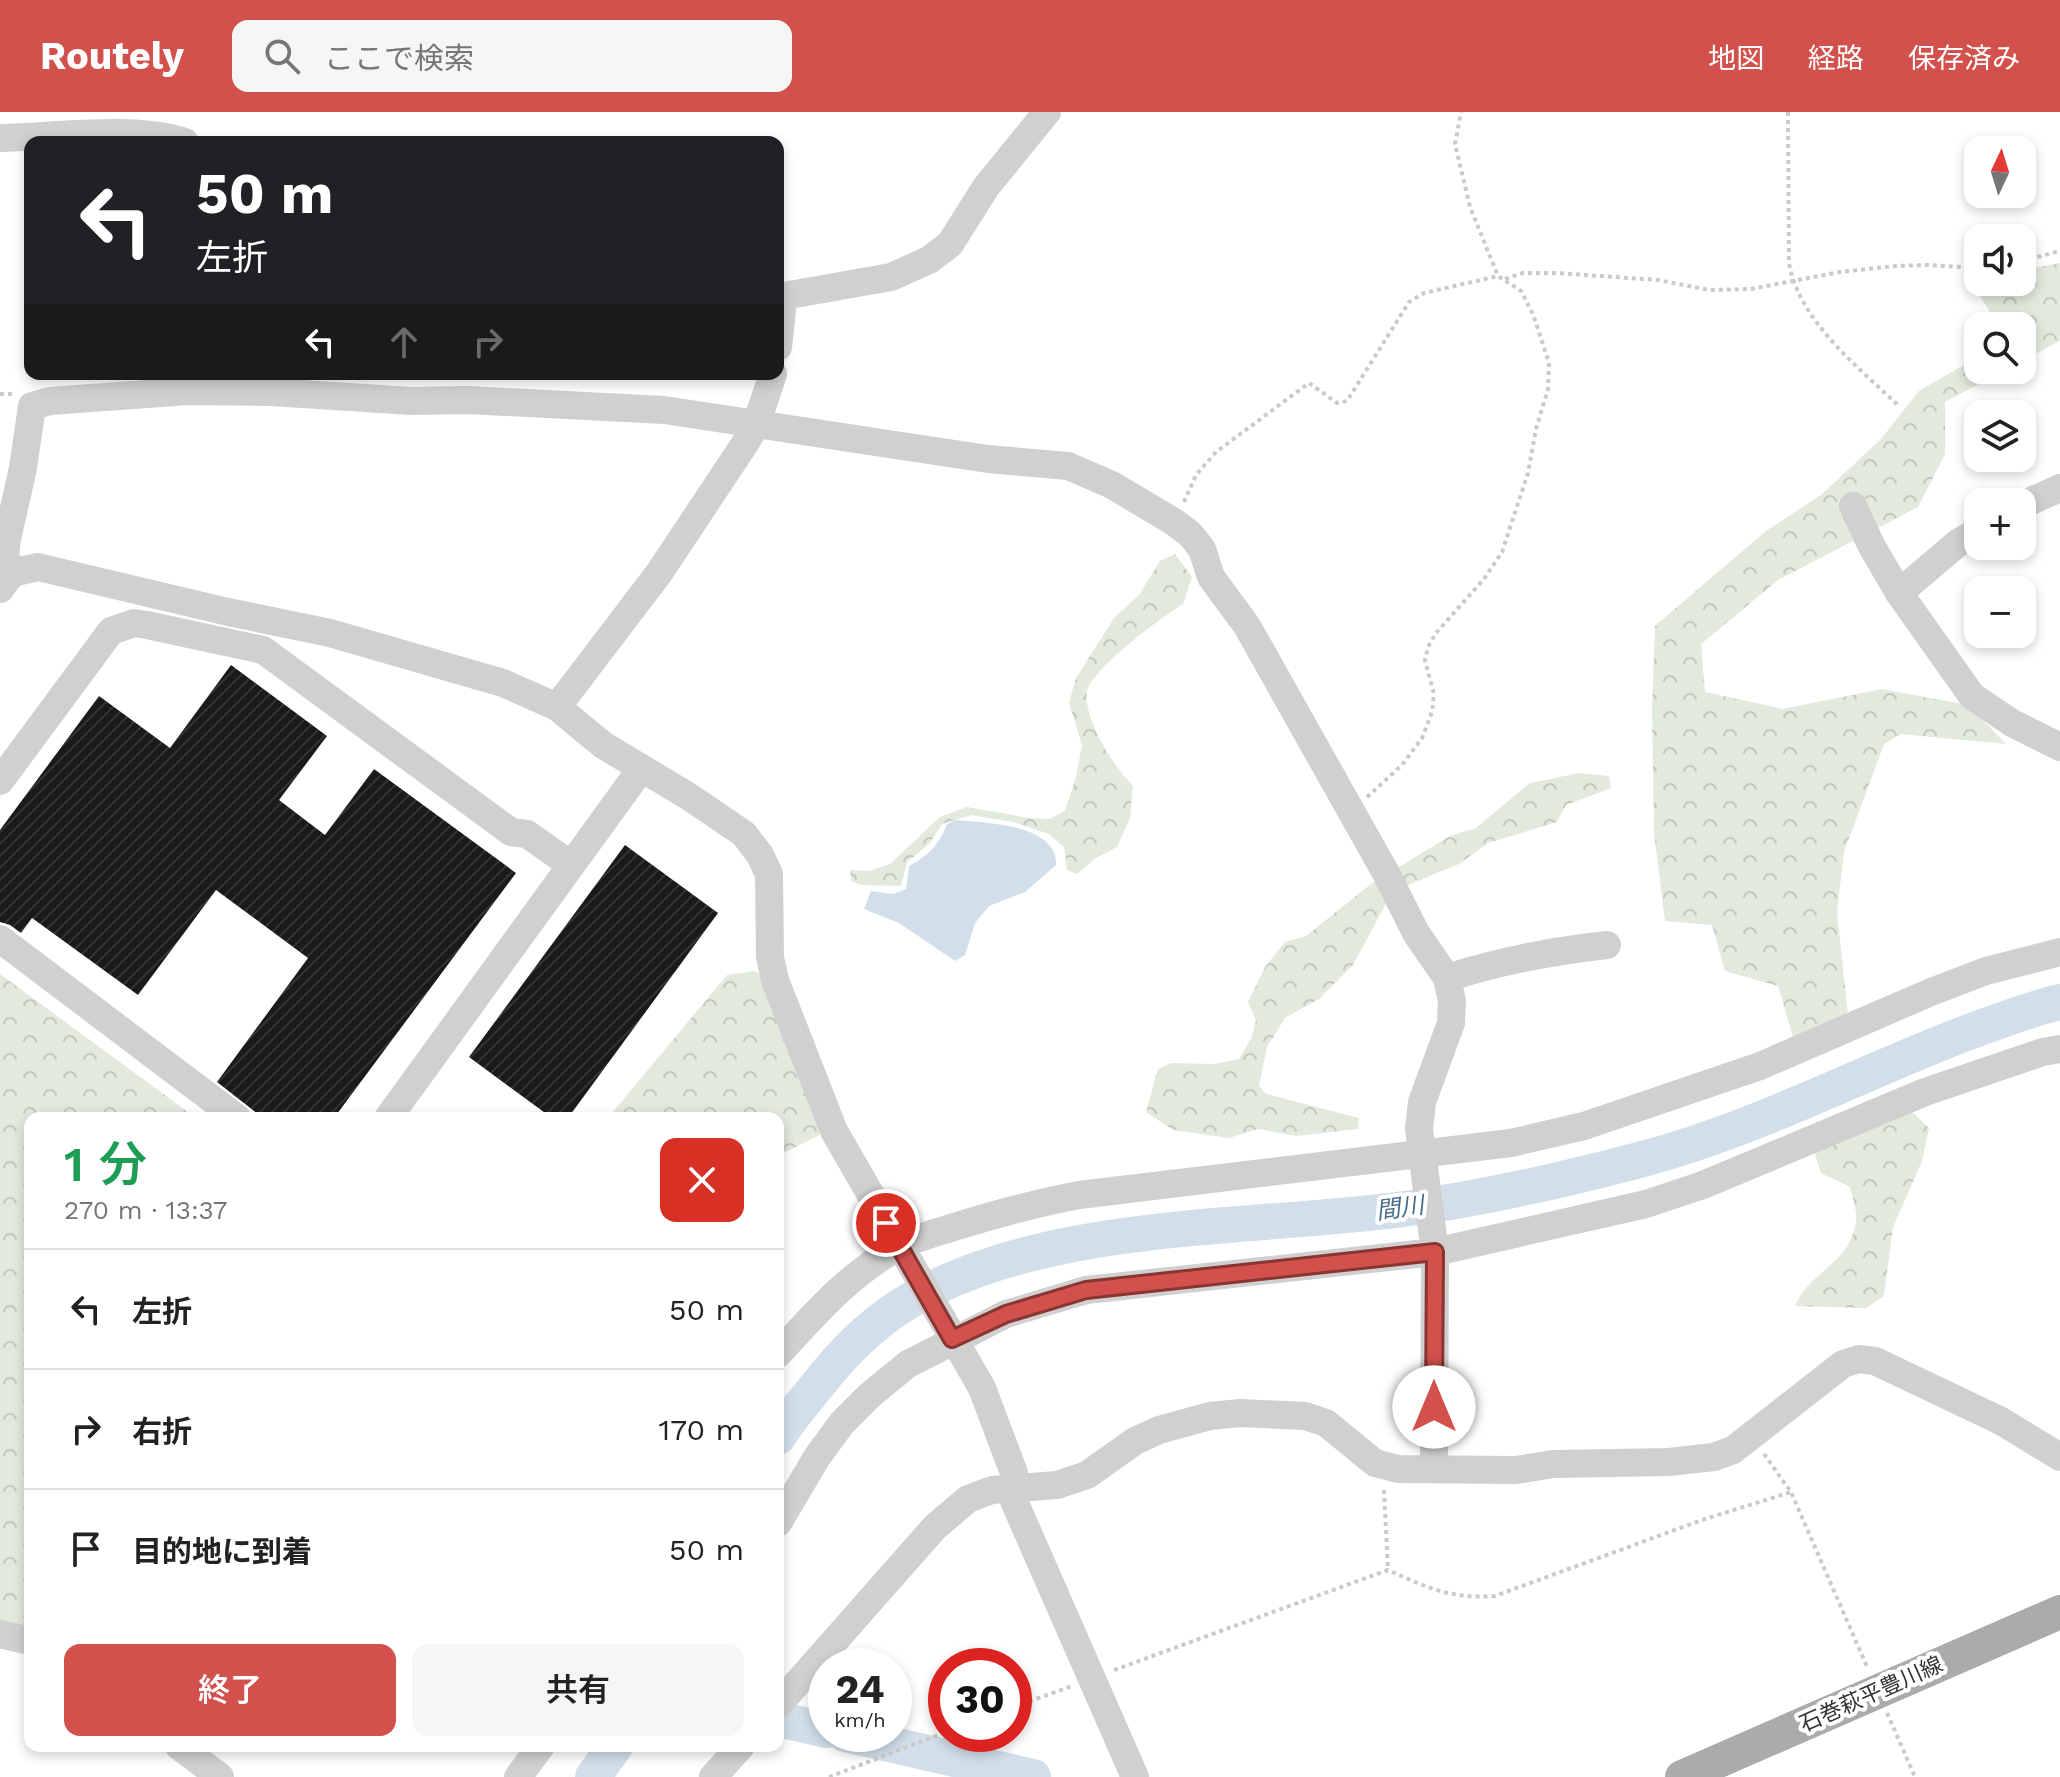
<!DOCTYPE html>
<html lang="ja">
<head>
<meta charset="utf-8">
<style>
	:root { --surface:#fff; --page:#f6f6f6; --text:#222; --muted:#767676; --line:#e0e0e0; --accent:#d3514c }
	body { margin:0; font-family:"Work Sans","Noto Sans JP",sans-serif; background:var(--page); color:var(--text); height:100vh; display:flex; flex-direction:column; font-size:30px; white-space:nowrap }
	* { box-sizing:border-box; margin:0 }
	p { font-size:26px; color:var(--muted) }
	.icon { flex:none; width:44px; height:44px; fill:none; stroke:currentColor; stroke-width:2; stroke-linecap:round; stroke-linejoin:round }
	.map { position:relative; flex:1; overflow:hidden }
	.panel { position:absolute; left:24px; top:1000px; width:760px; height:640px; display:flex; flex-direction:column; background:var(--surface); border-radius:16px; box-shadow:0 4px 12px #0003 }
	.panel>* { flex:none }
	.top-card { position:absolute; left:24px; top:24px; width:760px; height:244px; border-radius:16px; box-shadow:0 4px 12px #0003; background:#202124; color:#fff; overflow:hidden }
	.needle { width:52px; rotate:4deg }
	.tools { position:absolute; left:1964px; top:24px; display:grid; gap:16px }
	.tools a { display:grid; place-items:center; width:72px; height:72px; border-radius:16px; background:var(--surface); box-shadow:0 4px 12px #0003; font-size:40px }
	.speed { position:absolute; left:808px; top:1536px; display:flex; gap:16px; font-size:40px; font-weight:700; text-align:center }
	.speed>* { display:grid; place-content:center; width:104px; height:104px; border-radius:50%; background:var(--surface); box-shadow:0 4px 12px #0003; line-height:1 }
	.speed small { font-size:20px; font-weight:400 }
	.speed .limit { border:12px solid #d22; background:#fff; color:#111 }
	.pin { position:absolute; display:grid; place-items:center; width:68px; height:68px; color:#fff; margin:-34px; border:4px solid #fff; border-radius:50%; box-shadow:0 2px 8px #0007 }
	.me { position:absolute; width:88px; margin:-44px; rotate:0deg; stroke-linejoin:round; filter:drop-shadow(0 0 6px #0008) }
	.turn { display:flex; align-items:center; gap:28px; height:168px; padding:0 40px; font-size:36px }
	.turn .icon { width:104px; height:104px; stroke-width:2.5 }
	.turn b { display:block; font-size:56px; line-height:68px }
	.lanes { display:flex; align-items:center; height:76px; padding:0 40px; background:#0003; justify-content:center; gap:40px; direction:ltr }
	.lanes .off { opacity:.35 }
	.round { display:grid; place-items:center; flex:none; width:84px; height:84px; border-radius:16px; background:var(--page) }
	.overview { display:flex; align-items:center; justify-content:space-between; height:136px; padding:0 40px }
	h1 { font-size:48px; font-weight:600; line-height:60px; color:#1e9e55 }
	.primary-button { display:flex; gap:16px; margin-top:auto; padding:16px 40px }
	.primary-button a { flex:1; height:92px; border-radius:16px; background:var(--accent); color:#fff; font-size:32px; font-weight:600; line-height:92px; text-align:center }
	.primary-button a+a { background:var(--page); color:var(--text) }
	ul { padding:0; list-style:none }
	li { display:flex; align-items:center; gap:24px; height:120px; padding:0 40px; border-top:2px solid var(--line) }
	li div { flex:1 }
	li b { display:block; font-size:30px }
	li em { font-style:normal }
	header { display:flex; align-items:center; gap:48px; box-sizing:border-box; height:112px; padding:0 40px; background:var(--accent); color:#fff }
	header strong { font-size:38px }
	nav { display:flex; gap:44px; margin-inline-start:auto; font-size:28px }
	.search { width:560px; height:72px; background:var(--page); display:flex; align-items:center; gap:20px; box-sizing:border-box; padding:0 28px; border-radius:16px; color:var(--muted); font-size:30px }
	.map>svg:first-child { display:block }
	.forest { fill:url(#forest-crowns) }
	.water { fill:#d2dfeb }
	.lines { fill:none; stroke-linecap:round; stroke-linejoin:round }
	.river { stroke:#d2dfeb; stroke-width:36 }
	.building { fill:url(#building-hatch) }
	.path { stroke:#cacaca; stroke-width:4; stroke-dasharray:4 4; stroke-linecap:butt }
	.minor { stroke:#d0d0d0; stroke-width:28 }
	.major { stroke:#ababab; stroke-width:34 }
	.route-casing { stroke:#893531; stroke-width:20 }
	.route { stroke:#d3514c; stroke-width:14 }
	.labels { text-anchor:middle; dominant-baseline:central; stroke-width:8; stroke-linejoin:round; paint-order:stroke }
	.street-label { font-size:22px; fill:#333; stroke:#fff }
	.water-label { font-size:24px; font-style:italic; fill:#496b8d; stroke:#fff }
</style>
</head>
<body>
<header>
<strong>Routely</strong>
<div class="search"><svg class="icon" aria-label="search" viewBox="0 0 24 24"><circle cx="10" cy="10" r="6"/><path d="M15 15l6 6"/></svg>ここで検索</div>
<nav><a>地図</a><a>経路</a><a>保存済み</a></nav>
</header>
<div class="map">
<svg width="2060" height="1665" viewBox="0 0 2060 1665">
	<defs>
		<pattern id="forest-crowns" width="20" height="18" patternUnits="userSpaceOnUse" patternTransform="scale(2)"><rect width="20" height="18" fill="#e2e9dd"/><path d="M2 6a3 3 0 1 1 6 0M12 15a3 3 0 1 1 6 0" fill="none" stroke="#c2c8be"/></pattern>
		<pattern id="building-hatch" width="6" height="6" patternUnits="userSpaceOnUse" patternTransform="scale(2)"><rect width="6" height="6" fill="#1a1a1a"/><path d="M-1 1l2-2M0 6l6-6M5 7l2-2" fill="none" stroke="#333"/></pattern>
	</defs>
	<rect width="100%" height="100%" fill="#fff"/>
	<g class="forest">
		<path d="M2060,151V229L2022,249V214H1998L1979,182L1990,170H2022V158Z"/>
		<path d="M1978,245V258H2005L1945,290V342L1918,395L1778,468L1701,532L1705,580L1783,597L1882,577L1968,593L2006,632L1901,622L1884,632L1844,740L1837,800L1848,904L1794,928L1778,874L1725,859L1712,813L1665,809L1654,720L1652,598L1655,514L1766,419L1821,383L1881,327L1919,279Z"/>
		<path d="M1175,442L1192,465L1183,492C1162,505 1091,557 1087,580C1083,607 1115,656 1133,674L1130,706L1117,735L1096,746L1077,762L1067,758L1064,735L1049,722L1013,710L971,703L942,712L930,731L907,750L901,774L861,773L851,769L850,758L870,759L890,752L940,705L967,695L1029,706L1050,707L1065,699L1076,665L1082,633L1069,591L1076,566L1114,506L1139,483L1160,449Z"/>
		<path d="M1579,661L1609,664L1611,676L1566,693L1557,710L1488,731L1459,752L1408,773L1388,788L1353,853L1319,887L1285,906L1267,935L1259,974L1266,982L1359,1006L1358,1017L1296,1024L1258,1017L1229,1026L1173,1018L1146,1000L1158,957L1171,951L1214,952L1239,947L1252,925L1256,908L1248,890L1265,855L1285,830L1306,824L1371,772L1450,724L1476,716L1530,671Z"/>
		<path d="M755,859L770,869L825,1020L778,1044V1006H608L727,863Z"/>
		<path d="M0,862L196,1006H30V1520L0,1515Z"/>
		<path d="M1911,999L1929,1016L1922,1049L1893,1115L1884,1184L1866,1196L1795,1194C1809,1159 1853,1151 1856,1107C1857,1097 1852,1085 1850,1075L1821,1061L1814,1040Z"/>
	</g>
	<path class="water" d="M956,708C985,711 1058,712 1056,753L1025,780L989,794L975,811L965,843L955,849L899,811L864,797L871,779L893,782L906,777L909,754C929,743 939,733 947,712Z"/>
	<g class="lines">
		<g class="river">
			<path d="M778,1325C789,1307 803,1291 816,1275C840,1244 868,1215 901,1194C1038,1108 1247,1118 1404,1097C1484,1086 1564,1068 1643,1047C1753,1018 1855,964 1961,923C1994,911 2026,898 2060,890"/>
			<path d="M778,1607L826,1618"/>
			<path d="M845,1622L1033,1665"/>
			<path d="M593,1665L615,1634"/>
		</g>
	</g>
	<g class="building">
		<path d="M231,553L327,624L279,688L325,723L374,657L516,761L334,1006H263L217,970L308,846L216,778L138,883L32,806L21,821L10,813L0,810V718L99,584L170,636Z"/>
		<path d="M625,733L718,801L568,1006H552L469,945Z"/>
	</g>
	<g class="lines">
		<g class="path">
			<path d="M1788,0L1789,151C1799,209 1859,256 1900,295"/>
			<path d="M2022,149L2060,139"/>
			<path d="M1505,167L1523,161H1557L1658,168L1709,178L1751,177L1840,160L1895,154L1927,153L1978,156"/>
			<path d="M0,282H14"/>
			<path d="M1184,390L1196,363L1216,340L1309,271L1337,291L1347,289L1409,190L1424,181L1498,164"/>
			<path d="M1367,685L1402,653L1422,626L1432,600L1434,582L1425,549L1428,535L1436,521L1484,467L1502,440L1528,361L1536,317L1548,277L1549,251L1533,202L1521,179L1498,164L1470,95L1455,32L1461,0"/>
			<path d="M1764,1342L1791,1380L1868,1557"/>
			<path d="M1384,1378L1388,1457"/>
			<path d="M1114,1558L1388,1458C1428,1476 1450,1487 1495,1484L1702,1408L1791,1380"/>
			<path d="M1014,1595L1072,1574"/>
			<path d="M1887,1601L1915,1665"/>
			<path d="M829,1665L946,1620"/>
		</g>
		<g class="minor">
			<path d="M0,26C55,25 134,13 185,30"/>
			<path d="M778,185L891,165L929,148L950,132L986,75L1047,0"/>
			<path d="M778,235L782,199L780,185"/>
			<path d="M2022,393L2060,376"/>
			<path d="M1853,394L1871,433L1899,481L1972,584L2012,611L2060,635"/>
			<path d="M12,461L5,444L7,427L23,356L32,294L50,289L188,279L272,280L411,289L467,288L664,298L988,347L1068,354L1112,373L1174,410L1190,422L1202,437L1211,465L1247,514L1387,763L1416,821L1447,866L1452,889L1451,911L1422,990L1419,1017L1435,1140L1434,1357"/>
			<path d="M0,477L12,461L38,455L228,500L330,521L503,571L557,595L603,633L688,684L744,722L760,743L769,762L770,845L775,868L834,1019L982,1276L1014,1361V1389L1135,1665"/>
			<path d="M1899,481L1959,430L1978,419"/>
			<path d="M557,595L659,461L744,333L756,313L773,262"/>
			<path d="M0,669L111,519L134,511L147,513L263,538L511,720L527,722L571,753"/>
			<path d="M0,827L237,1006"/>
			<path d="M1447,866C1499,849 1553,839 1607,833"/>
			<path d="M388,1006L641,657"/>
			<path d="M778,1242C814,1203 849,1162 897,1136C914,1126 936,1121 954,1115C996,1102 1037,1091 1079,1083L1511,1031L1584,1014L1760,954L1931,880L1986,859L2060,840"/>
			<path d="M778,1411L817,1345L842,1311L870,1283L908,1252L1006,1202L1086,1178L1435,1140L1646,1092L1703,1073L1925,980L2043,940L2060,937"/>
			<path d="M0,1522L30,1529"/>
			<path d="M778,1593L935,1415L968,1387L992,1378L1057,1373L1087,1363L1135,1329L1159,1318L1210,1304L1240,1301L1305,1304L1326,1311L1375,1351L1398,1357L1516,1358L1553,1352L1669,1350L1714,1345L1733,1338L1843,1252L1859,1247L1875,1249L2001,1309L2060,1345"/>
			<path d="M179,1634L220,1665"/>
			<path d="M518,1665L541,1634"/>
			<path d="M713,1665L741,1634"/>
		</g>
		<path class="major" d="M1682,1665L2060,1500"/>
	</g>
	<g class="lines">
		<g class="route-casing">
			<path id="route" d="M886,1111L952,1227L1006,1202L1086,1178L1435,1140L1434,1295"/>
		</g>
		<use href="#route" class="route"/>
	</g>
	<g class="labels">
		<g class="street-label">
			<text transform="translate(1871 1582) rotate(-24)">石巻萩平豊川線</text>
		</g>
		<g class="water-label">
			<text transform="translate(1400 1096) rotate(-8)">間川</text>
		</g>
	</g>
</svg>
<div class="tools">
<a><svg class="needle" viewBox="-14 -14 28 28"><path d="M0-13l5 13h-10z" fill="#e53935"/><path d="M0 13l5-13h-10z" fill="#767676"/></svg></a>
<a><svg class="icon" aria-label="sound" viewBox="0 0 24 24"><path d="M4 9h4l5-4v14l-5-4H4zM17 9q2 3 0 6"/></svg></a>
<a><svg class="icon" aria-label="search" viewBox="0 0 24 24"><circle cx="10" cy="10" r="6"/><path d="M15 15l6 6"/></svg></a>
<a><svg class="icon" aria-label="layers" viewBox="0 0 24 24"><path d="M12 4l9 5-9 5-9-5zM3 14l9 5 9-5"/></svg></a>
<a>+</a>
<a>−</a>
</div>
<div class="speed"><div>24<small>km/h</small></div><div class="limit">30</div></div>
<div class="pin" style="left:886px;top:1111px;background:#d93025"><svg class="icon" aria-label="arrive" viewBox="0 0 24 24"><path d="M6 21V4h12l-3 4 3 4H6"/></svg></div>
<svg class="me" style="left:1434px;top:1295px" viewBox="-20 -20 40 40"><circle r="19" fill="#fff"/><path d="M0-13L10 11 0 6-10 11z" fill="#d3514c"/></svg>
<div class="top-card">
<div class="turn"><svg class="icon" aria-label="left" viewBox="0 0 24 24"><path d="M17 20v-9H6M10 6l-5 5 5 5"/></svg><div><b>50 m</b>左折</div></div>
<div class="lanes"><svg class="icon" aria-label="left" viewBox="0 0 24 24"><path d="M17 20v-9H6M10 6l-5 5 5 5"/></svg><svg class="icon off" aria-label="ahead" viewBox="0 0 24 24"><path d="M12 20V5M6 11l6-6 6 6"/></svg><svg class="icon off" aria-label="right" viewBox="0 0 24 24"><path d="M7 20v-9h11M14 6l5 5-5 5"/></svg></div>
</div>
<section class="panel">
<div class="overview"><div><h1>1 分</h1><p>270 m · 13:37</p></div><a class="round" style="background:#d93025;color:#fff"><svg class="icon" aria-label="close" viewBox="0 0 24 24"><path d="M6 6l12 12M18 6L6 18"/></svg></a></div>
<ul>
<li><svg class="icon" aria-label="left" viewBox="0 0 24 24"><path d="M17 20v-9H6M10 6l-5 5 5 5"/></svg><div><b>左折</b></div><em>50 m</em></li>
<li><svg class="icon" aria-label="right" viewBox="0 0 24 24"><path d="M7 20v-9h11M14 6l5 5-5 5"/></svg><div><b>右折</b></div><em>170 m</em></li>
<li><svg class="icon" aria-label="arrive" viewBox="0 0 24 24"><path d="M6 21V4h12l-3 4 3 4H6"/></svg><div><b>目的地に到着</b></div><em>50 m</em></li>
</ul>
<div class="primary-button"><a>終了</a><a>共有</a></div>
</section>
</div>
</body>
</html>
